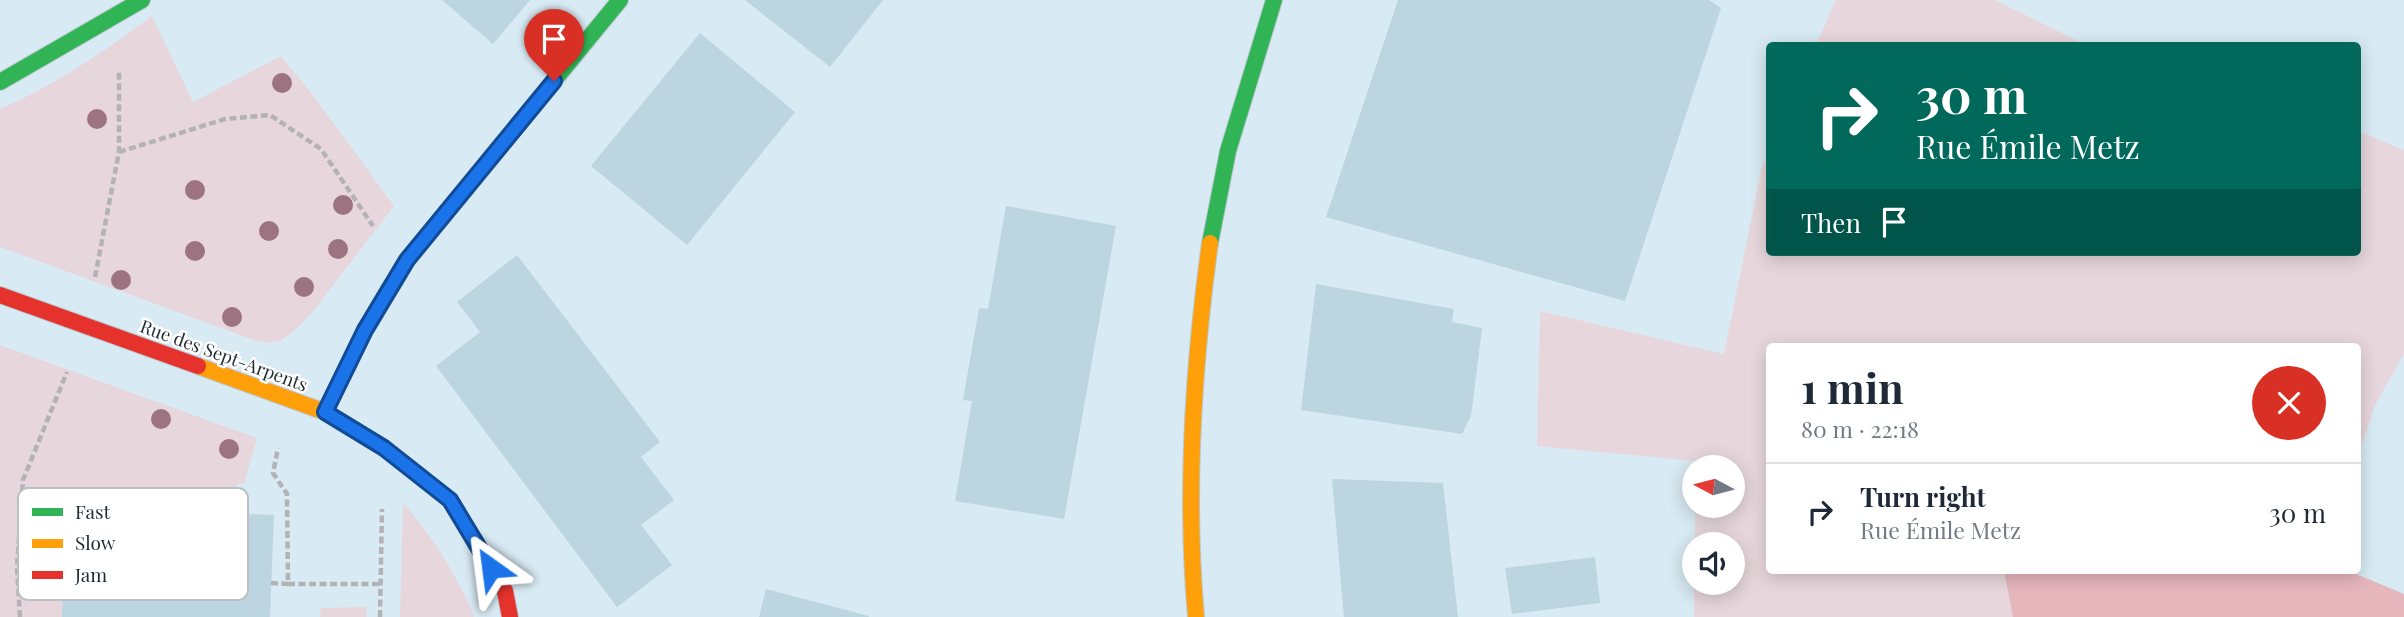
<!DOCTYPE html>
<html lang="en">
<head>
<meta charset="utf-8">
<style>
	:root { --surface:#fff; --page:#f2f2f3; --text:#1f2937; --muted:#747a83; --line:#e0e1e3 }
	body { margin:0; font-family:"Playfair Display",serif; background:var(--page); color:var(--text); height:100vh; display:flex; flex-direction:column; font-size:26px; white-space:nowrap }
	* { box-sizing:border-box; margin:0 }
	p { font-size:23px; color:var(--muted) }
	.icon { flex:none; width:38px; height:38px; fill:none; stroke:currentColor; stroke-width:2; stroke-linecap:round; stroke-linejoin:round }
	.map { position:relative; flex:1; overflow:hidden }
	.drawer { position:absolute; left:1766px; top:343px; width:595px; height:231px; display:flex; flex-direction:column; background:var(--surface); border-radius:7px; box-shadow:0 4px 18px #0003 }
	.drawer>* { flex:none }
	.hud { position:absolute; left:1766px; top:42px; width:595px; height:214px; border-radius:7px; box-shadow:0 4px 18px #0003; background:#00695c; color:#fff; overflow:hidden }
	.needle { width:46px; rotate:277deg }
	.controls { position:absolute; left:1682px; top:455px; display:grid; gap:14px }
	.controls a { display:grid; place-items:center; width:63px; height:63px; border-radius:50%; background:var(--surface); box-shadow:0 4px 18px #0003; font-size:35px }
	.pin { position:absolute; display:grid; place-items:center; width:60px; height:60px; color:#fff; margin:-72px -30px; border-radius:50% 50% 50% 0; rotate:-45deg; box-shadow:0 0 7px #0007 }
	.pin .icon { rotate:45deg }
	.me { position:absolute; width:77px; margin:-38px; rotate:329deg; stroke-linejoin:round; filter:drop-shadow(0 0 5px #0008) }
	.turn { display:flex; align-items:center; gap:24px; height:147px; padding:0 35px; font-size:32px }
	.turn .icon { width:91px; height:91px; stroke-width:2.5 }
	.turn b { display:block; font-size:49px; line-height:60px }
	.then { display:flex; align-items:center; height:66px; padding:0 35px; background:#0003; gap:14px; font-size:26px }
	.round { display:grid; place-items:center; flex:none; width:74px; height:74px; border-radius:37px; background:var(--page) }
	.headline { display:flex; align-items:center; justify-content:space-between; height:119px; padding:0 35px }
	h1 { font-size:42px; font-weight:700; line-height:52px }
	ul { padding:0; list-style:none }
	li { display:flex; align-items:center; gap:21px; height:98px; padding:0 35px; border-top:2px solid var(--line) }
	li div { flex:1 }
	li b { display:block; font-size:26px }
	li em { font-style:normal }
	.map>svg:first-child { display:block }
	.green { fill:#e7d7dc }
	.forest { fill:#e6b6bd }
	.building { fill:#bcd5e0 }
	.lines { fill:none; stroke-linecap:round; stroke-linejoin:round }
	.fast-casing { stroke:#b9c7ce; stroke-width:18 }
	.slow-casing { stroke:#b9c7ce; stroke-width:18 }
	.jam-casing { stroke:#b9c7ce; stroke-width:18 }
	.path { stroke:#b3b2b5; stroke-width:4.5; stroke-dasharray:7 3.5; stroke-linecap:butt }
	.fast { stroke:#30b455; stroke-width:16 }
	.slow { stroke:#ff9f0a; stroke-width:16 }
	.jam { stroke:#e5322d; stroke-width:16 }
	.tree { fill:#9d7381 }
	.route-casing { stroke:#114b97; stroke-width:18 }
	.route { stroke:#1a73e8; stroke-width:12 }
	.labels { text-anchor:middle; dominant-baseline:central; stroke-width:5; stroke-linejoin:round; paint-order:stroke }
	.street-label { font-size:18px; fill:#1f2c32; stroke:#fff }
	.key { fill:#fff; stroke:#bcc0c2; stroke-width:2 }
	.key-label { font-size:19px; fill:#1f2c32 }
</style>
</head>
<body>
<div class="map">
<svg width="2404" height="617" viewBox="0 0 2404 617">
	<rect width="100%" height="100%" fill="#d8eaf3"/>
	<g class="green">
		<path d="M1836,0H1995L2086,45H1816Z"/>
		<path d="M152,16L193,102L281,56L315,98L394,206L311,314L294,331L280,341L267,343L254,340L0,247V109C54,86 105,51 152,16Z"/>
		<path d="M2357,131L2404,150V354L2375,405L2357,461V346H1769V570L2004,571L2013,617H1694V583H1732V544H1695V506H1732V467H1695V461L1537,446L1540,311L1724,354L1762,166L1769,150V252H2357Z"/>
		<path d="M0,345L257,438L244,484H237L235,497L122,495V510L66,508L62,617H0Z"/>
		<path d="M403,504C428,528 462,584 474,617H400Z"/>
		<path d="M366,607L367,617H320L321,608Z"/>
	</g>
	<path class="forest" d="M2004,571H2349L2404,594V617H2013Z"/>
	<g class="building">
		<path d="M442,0H530L493,44Z"/>
		<path d="M745,0H883L830,67Z"/>
		<path d="M1398,0H1709L1721,8L1625,301L1326,217Z"/>
		<path d="M700,33L795,112L687,245L591,166Z"/>
		<path d="M1006,206L1116,226L1064,519L955,501L972,401L963,400L979,308L988,309Z"/>
		<path d="M517,255L660,442L641,457L674,500L641,525L672,565L617,607L436,366L480,332L457,302Z"/>
		<path d="M1316,284L1454,309L1452,322L1482,328L1471,416L1462,434L1301,410Z"/>
		<path d="M1332,479L1443,483L1458,617H1344Z"/>
		<path d="M65,508L274,515L270,617H62Z"/>
		<path d="M1595,557L1600,603L1512,614L1505,568Z"/>
		<path d="M766,589L869,616V617H759Z"/>
	</g>
	<g class="lines">
		<g class="fast-casing">
			<g id="fast">
				<path d="M0,82L142,0"/>
				<path d="M1210,243L1228,151L1274,0"/>
				<path d="M325,412L365,330L407,260L620,0"/>
			</g>
		</g>
		<g class="slow-casing">
			<g id="slow">
				<path d="M198,366L325,412L384,448L450,500L468,530"/>
				<path d="M1196,617C1185,493 1193,367 1210,243"/>
			</g>
		</g>
		<g class="jam-casing">
			<g id="jam">
				<path d="M0,295L198,366"/>
				<path d="M468,530L505,591L510,617"/>
			</g>
		</g>
		<g class="path">
			<path d="M119,152L225,119L270,115L321,149L373,226"/>
			<path d="M95,277L119,152V71"/>
			<path d="M271,583L288,584L287,494L273,473L278,448"/>
			<path d="M288,584H381"/>
			<path d="M20,617L17,567L23,480L67,372"/>
			<path d="M380,617L382,509"/>
		</g>
		<use href="#fast" class="fast"/>
		<use href="#slow" class="slow"/>
		<use href="#jam" class="jam"/>
	</g>
	<g class="tree">
		<circle cx="282" cy="83" r="10"/>
		<circle cx="97" cy="119" r="10"/>
		<circle cx="195" cy="190" r="10"/>
		<circle cx="343" cy="205" r="10"/>
		<circle cx="269" cy="231" r="10"/>
		<circle cx="338" cy="249" r="10"/>
		<circle cx="195" cy="251" r="10"/>
		<circle cx="121" cy="280" r="10"/>
		<circle cx="304" cy="287" r="10"/>
		<circle cx="232" cy="317" r="10"/>
		<circle cx="161" cy="419" r="10"/>
		<circle cx="229" cy="449" r="10"/>
	</g>
	<g class="lines">
		<g class="route-casing">
			<path id="route" d="M491,568L450,500L384,448L325,412L365,330L407,260L554,81"/>
		</g>
		<use href="#route" class="route"/>
	</g>
	<g class="labels">
		<g class="street-label">
			<text transform="translate(224 355) rotate(20)">Rue des Sept-Arpents</text>
		</g>
	</g>
	<rect x="18" y="488" width="230" height="112" rx="10" class="key"/>
	<rect x="32" y="508" width="31" height="8" fill="#30b455"/>
	<rect x="32" y="539" width="31" height="9" fill="#ff9f0a"/>
	<rect x="32" y="571" width="31" height="8" fill="#e5322d"/>
	<g class="key-label">
		<text x="75" y="519">Fast</text>
		<text x="75" y="550">Slow</text>
		<text x="75" y="582">Jam</text>
	</g>
</svg>
<div class="controls">
<a><svg class="needle" viewBox="-14 -14 28 28"><path d="M0-13l5 13h-10z" fill="#e53935"/><path d="M0 13l5-13h-10z" fill="#747a83"/></svg></a>
<a><svg class="icon" aria-label="sound" viewBox="0 0 24 24"><path d="M4 9h4l5-4v14l-5-4H4zM17 9q2 3 0 6"/></svg></a>
</div>
<div class="pin" style="left:554px;top:81px;background:#d93025"><svg class="icon" aria-label="arrive" viewBox="0 0 24 24"><path d="M6 21V4h12l-3 4 3 4H6"/></svg></div>
<svg class="me" style="left:491px;top:568px" viewBox="-20 -20 40 40"><path d="M0-17L14 15 0 8-14 15z" fill="#1a73e8" stroke="#fff" stroke-width="4"/></svg>
<div class="hud">
<div class="turn"><svg class="icon" aria-label="right" viewBox="0 0 24 24"><path d="M7 20v-9h11M14 6l5 5-5 5"/></svg><div><b>30 m</b>Rue Émile Metz</div></div>
<div class="then">Then<svg class="icon" aria-label="arrive" viewBox="0 0 24 24"><path d="M6 21V4h12l-3 4 3 4H6"/></svg></div>
</div>
<section class="drawer">
<div class="headline"><div><h1>1 min</h1><p>80 m · 22:18</p></div><a class="round" style="background:#d93025;color:#fff"><svg class="icon" aria-label="close" viewBox="0 0 24 24"><path d="M6 6l12 12M18 6L6 18"/></svg></a></div>
<ul>
<li><svg class="icon" aria-label="right" viewBox="0 0 24 24"><path d="M7 20v-9h11M14 6l5 5-5 5"/></svg><div><b>Turn right</b><p>Rue Émile Metz</p></div><em>30 m</em></li>
</ul>
</section>
</div>
</body>
</html>
